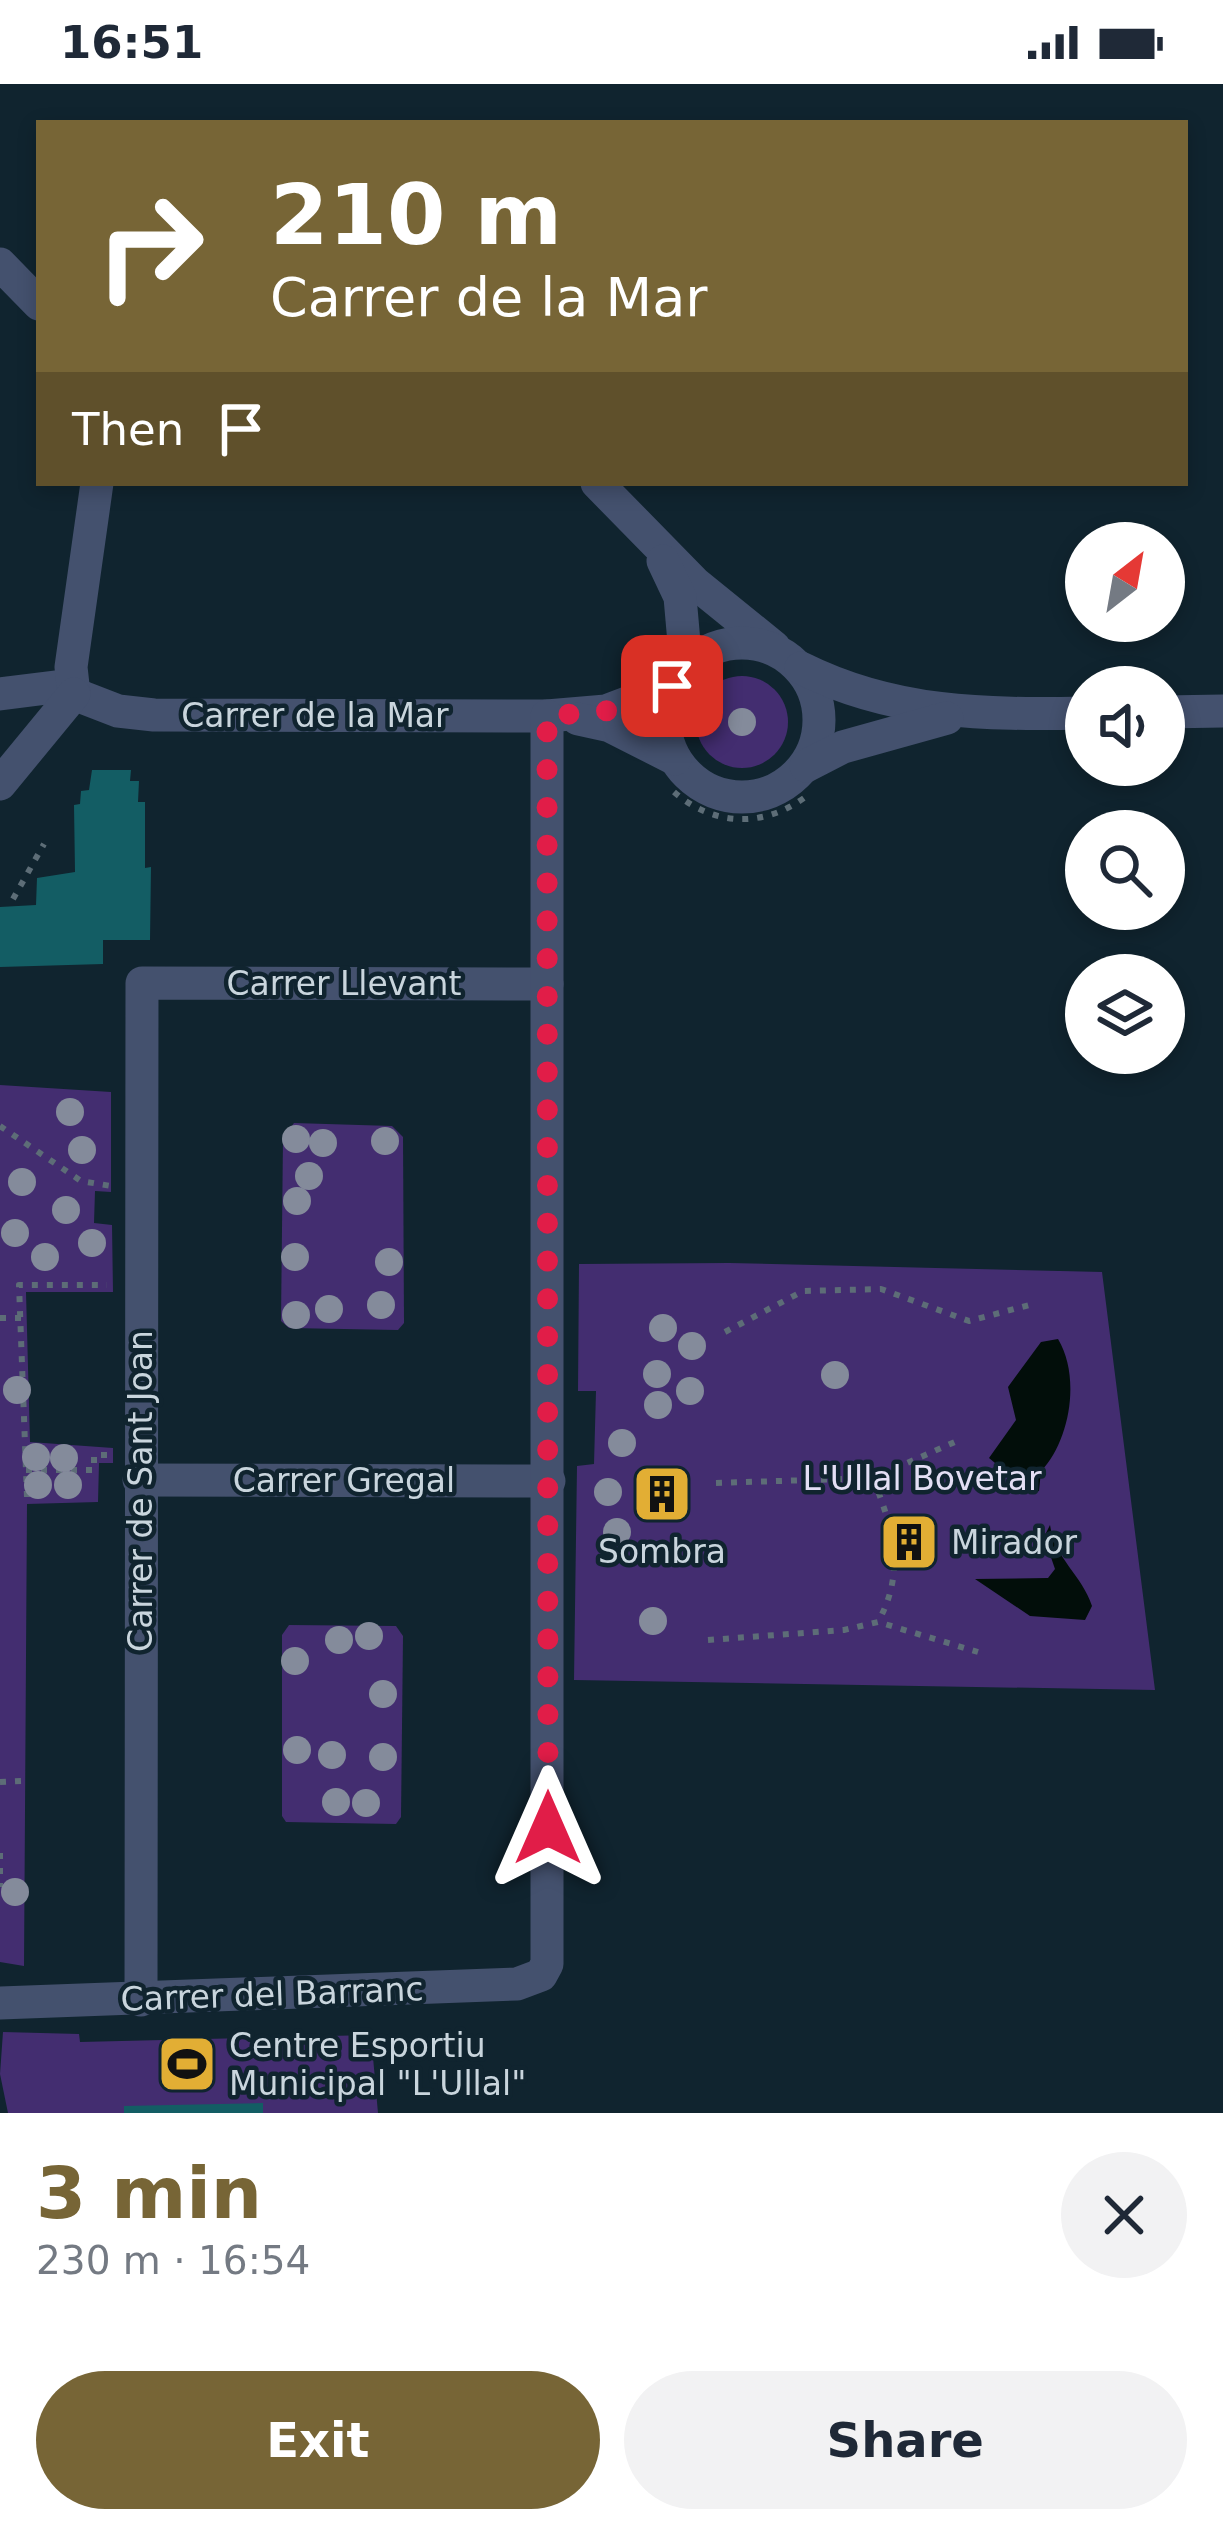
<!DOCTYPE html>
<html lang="en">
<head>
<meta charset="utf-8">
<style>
	:root { --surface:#fff; --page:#f2f2f3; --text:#1f2937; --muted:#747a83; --accent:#776536 }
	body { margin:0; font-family:"DejaVu Sans",sans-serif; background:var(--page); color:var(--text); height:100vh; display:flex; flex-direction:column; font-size:45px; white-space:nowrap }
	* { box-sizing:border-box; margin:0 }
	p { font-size:39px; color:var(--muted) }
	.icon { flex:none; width:66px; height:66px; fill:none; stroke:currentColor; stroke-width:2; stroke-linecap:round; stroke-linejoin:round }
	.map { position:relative; height:2029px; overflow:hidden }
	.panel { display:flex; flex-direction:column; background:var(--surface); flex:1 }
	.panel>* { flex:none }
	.top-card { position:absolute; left:36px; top:36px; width:1152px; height:366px; border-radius:0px; box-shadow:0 6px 18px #0003; background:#776536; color:#fff; overflow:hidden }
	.needle { width:78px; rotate:31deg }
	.tools { position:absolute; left:1065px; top:438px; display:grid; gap:24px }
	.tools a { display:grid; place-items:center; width:120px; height:120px; border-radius:50%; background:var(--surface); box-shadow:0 6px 18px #0003; font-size:60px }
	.pin { position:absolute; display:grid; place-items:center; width:102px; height:102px; color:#fff; margin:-51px; border-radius:24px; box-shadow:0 6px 18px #0006 }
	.me { position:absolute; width:132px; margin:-66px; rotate:0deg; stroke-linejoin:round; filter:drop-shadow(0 0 9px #0008) }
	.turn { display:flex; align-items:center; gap:42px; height:252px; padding:0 36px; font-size:54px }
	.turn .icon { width:156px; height:156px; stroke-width:2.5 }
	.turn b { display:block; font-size:84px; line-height:102px }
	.then { display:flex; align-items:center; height:114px; padding:0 36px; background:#0003; gap:24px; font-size:45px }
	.round { display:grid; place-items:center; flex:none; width:126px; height:126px; border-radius:63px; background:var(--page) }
	.headline { display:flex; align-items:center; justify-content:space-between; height:204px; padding:0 36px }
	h1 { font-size:72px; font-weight:700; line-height:90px; color:var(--accent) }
	.action { display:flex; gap:24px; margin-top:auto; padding:24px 36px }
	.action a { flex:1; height:138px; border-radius:72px; background:var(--accent); color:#fff; font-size:48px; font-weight:700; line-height:138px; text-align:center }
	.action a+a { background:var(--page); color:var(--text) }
	.status { display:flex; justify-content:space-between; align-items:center; height:84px; padding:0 60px; background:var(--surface); direction:ltr }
	.status svg { height:33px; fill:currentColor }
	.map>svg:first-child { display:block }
	.green { fill:#432d70 }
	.water { fill:#020e0a }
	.building { fill:#135d64 }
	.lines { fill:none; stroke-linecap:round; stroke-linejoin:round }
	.path { stroke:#5d6d77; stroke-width:6; stroke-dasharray:6 9; stroke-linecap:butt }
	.minor { stroke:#44516e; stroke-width:33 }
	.tree { fill:#848b9b }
	.route { stroke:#e11d48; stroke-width:21; stroke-dasharray:0 37.8 }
	.labels { text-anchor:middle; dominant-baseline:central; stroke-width:9; stroke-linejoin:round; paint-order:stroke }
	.street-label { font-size:33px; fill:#c9d5dd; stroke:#10242f }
	.park-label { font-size:33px; fill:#e3dff4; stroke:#10242f }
	.poi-label { font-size:33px; fill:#c9d5dd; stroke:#10242f; text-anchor:start }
</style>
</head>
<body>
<div class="status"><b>16:51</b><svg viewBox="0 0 49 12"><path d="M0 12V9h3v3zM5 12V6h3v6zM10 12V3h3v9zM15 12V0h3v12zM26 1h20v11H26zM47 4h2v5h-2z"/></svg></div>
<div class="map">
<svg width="1223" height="2029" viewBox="0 0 1223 2029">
	<rect width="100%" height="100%" fill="#10242f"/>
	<g class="green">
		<circle cx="742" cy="638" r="46"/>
		<path d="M0,1001L111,1008V1108L95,1107L94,1139L112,1141L113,1208H26L30,1358L113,1364V1379H99L98,1418L27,1420L24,1882L0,1878Z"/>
		<path d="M294,1039L392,1042L403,1053L404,1239L398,1246L289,1244L281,1237L283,1054Z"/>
		<path d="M729,1179L1102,1188L1155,1606L574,1596L577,1382L594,1380L596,1307H578L579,1180Z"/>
		<path d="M289,1541L396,1542L403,1552L401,1733L396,1740L286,1738L282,1732V1551Z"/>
		<path d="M3,1948L79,1950L80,1958L371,1951L378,2029H8L0,1990Z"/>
	</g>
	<g class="water">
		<path d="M1058,1255C1081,1293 1070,1357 1041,1387L1039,1407L1030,1408L989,1374L1016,1336L1008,1303L1041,1258Z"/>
		<path d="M1050,1441C1055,1475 1082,1491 1092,1522L1085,1536L1030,1532L975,1495L1048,1494L1055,1485L1044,1453Z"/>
	</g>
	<g class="building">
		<path d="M92,686H131L130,697H139L138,718H145V784L151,783L150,856H103V880L0,883V823L36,821L37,794L75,788L74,721L80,720L81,707L89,706Z"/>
		<path d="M643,1395H681L680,1425H643Z"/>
		<path d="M917,1433L923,1480L901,1482L896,1436Z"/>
		<path d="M263,2019V2029H124V2022Z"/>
	</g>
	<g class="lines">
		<g class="path">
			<path d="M1103,602L1144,601"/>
			<path d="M674,708C713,742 762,744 804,714"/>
			<path d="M13,815L44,760"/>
			<path d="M0,1042L81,1097L111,1102"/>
			<path d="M0,1234H21"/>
			<path d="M725,1248L803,1207L881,1205L969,1237L1033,1220"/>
			<path d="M26,1386H94V1371H110"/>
			<path d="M873,1394C893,1445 906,1487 878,1538"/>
			<path d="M716,1399L873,1394L957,1357"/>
			<path d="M27,1413L19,1201H107"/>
			<path d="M708,1556L844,1546L878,1538L978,1568"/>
			<path d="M0,1698L22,1697"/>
			<path d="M0,1769V1803"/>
		</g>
		<g class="minor">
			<path d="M0,180L39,220"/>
			<path d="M597,399L695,499L774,563"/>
			<path d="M663,477L680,513L686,581"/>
			<circle cx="742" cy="636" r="77"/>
			<path d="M801,584C893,630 985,631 1086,629"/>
			<path d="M0,610L71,601"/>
			<path d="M74,610L118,627L154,631L547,632L606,627L672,602"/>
			<path d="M74,610L71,583L97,399"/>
			<path d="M1164,628L1223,627"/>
			<path d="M578,635L610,642L675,675"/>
			<path d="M806,682L843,663L947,634"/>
			<path d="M0,700L74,610"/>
			<path d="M139,1396L549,1397"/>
			<path d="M141,1916L142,899L547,900"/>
			<path d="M0,1919L517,1900L541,1891L547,1880V632"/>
		</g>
	</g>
	<g class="tree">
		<circle cx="742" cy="638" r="14"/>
		<circle cx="70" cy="1028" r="14"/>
		<circle cx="296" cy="1055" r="14"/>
		<circle cx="385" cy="1057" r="14"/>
		<circle cx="323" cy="1059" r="14"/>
		<circle cx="82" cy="1066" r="14"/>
		<circle cx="309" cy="1092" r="14"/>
		<circle cx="22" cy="1098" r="14"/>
		<circle cx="297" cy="1117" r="14"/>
		<circle cx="66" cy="1126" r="14"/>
		<circle cx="15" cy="1149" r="14"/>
		<circle cx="92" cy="1159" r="14"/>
		<circle cx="45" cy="1173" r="14"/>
		<circle cx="295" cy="1173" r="14"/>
		<circle cx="389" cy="1178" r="14"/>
		<circle cx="381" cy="1221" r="14"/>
		<circle cx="329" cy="1225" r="14"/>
		<circle cx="296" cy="1231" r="14"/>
		<circle cx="663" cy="1244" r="14"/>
		<circle cx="692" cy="1262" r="14"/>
		<circle cx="657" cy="1290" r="14"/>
		<circle cx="835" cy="1291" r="14"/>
		<circle cx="17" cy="1306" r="14"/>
		<circle cx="690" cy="1307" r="14"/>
		<circle cx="658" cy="1321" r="14"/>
		<circle cx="622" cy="1359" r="14"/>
		<circle cx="36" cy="1373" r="14"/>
		<circle cx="64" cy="1374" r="14"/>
		<circle cx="38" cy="1401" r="14"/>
		<circle cx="68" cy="1401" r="14"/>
		<circle cx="608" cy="1408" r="14"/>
		<circle cx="617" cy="1448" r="14"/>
		<circle cx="653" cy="1537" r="14"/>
		<circle cx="369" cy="1552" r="14"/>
		<circle cx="339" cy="1556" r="14"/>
		<circle cx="295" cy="1577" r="14"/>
		<circle cx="383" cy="1610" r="14"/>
		<circle cx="297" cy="1666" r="14"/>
		<circle cx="332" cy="1671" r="14"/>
		<circle cx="383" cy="1673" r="14"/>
		<circle cx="336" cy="1718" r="14"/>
		<circle cx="366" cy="1719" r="14"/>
		<circle cx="15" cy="1808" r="14"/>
	</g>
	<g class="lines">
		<path class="route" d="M548,1744L547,632L606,627L672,602"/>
	</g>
	<defs>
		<g id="building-square" transform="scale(3)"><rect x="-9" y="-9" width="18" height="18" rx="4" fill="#e2ae34" stroke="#10242f"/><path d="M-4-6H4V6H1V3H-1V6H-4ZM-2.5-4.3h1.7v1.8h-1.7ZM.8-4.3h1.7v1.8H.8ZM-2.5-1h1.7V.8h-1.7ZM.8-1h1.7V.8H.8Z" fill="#111"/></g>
		<g id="stadium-square" transform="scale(3)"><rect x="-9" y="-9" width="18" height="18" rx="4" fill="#e2ae34" stroke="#10242f"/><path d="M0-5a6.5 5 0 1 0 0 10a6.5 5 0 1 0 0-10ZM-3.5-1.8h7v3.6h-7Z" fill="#111"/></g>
	</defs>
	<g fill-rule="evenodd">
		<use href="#building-square" x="662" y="1410"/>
		<use href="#building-square" x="909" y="1458"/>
		<use href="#stadium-square" x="187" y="1980"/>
	</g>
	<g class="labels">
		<g class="street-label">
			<text x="315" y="631">Carrer de la Mar</text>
			<text x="344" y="899">Carrer Llevant</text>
			<text x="344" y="1396">Carrer Gregal</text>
			<text transform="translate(140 1407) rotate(-90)">Carrer de Sant Joan</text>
			<text transform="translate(272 1910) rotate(-2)">Carrer del Barranc</text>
		</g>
		<g class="park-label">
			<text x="922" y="1394">L'Ullal Bovetar</text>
		</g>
		<g class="poi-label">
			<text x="951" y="1458">Mirador</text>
			<text x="662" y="1467" text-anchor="middle">Sombra</text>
			<text x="229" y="1961">Centre Esportiu<tspan x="229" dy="38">Municipal "L'Ullal"</tspan></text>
		</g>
	</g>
</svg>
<div class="tools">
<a><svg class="needle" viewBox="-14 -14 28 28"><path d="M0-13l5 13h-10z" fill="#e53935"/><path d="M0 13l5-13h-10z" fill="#747a83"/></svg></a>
<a><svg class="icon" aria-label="sound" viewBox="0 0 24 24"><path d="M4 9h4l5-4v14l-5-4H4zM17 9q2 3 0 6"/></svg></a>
<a><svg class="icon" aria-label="search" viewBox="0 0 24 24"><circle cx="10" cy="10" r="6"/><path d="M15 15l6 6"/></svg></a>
<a><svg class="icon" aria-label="layers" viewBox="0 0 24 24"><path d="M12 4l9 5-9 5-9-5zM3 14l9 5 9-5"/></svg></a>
</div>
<div class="pin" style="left:672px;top:602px;background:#d93025"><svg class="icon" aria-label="arrive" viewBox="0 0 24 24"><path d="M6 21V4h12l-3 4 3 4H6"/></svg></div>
<svg class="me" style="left:548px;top:1744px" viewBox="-20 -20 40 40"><path d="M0-17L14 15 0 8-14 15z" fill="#e11d48" stroke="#fff" stroke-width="4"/></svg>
<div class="top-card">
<div class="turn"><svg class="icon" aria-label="right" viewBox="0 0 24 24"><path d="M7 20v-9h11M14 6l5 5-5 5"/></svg><div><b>210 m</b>Carrer de la Mar</div></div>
<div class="then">Then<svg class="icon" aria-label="arrive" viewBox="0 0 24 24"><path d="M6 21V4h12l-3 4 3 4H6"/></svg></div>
</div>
</div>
<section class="panel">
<div class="headline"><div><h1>3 min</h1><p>230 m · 16:54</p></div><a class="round"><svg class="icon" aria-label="close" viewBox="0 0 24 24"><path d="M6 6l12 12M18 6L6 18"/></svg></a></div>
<div class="action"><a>Exit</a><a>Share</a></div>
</section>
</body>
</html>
